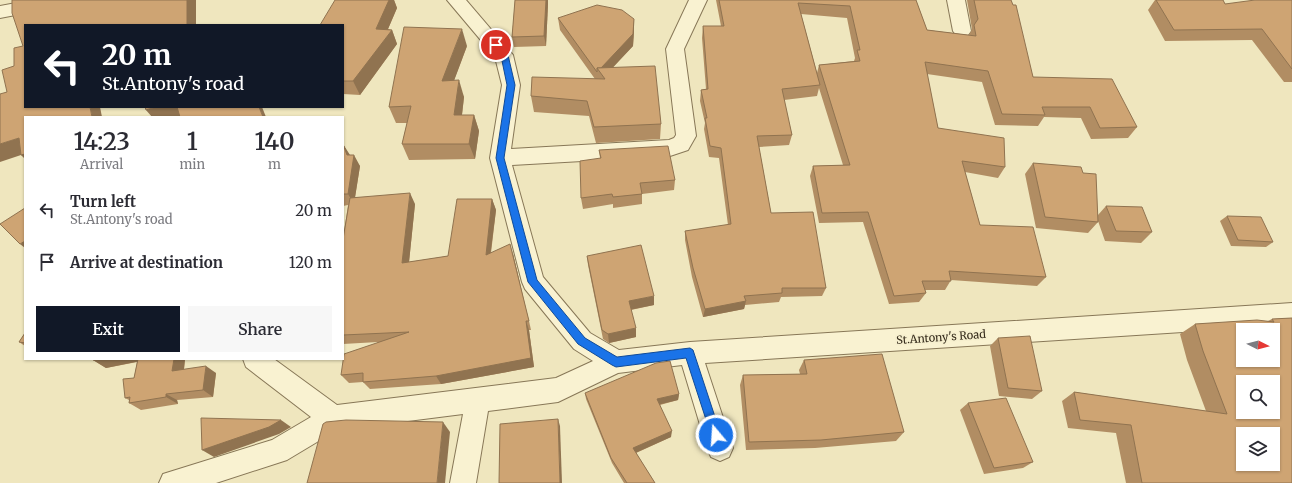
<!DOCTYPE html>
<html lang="en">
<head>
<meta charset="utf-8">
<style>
	:root { --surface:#fff; --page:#f7f7f7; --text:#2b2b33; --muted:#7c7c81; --accent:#111827 }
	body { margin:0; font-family:Merriweather,serif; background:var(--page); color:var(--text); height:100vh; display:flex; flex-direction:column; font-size:15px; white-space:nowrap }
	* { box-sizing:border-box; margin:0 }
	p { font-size:13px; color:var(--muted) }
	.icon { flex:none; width:22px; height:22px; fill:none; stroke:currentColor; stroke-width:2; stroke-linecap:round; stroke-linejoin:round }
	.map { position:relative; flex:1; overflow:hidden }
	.side { position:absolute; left:24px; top:116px; width:320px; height:244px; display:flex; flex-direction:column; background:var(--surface); border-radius:0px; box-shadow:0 1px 3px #0004 }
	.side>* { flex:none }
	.hud { position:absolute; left:24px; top:24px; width:320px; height:84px; border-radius:0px; box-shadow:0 1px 3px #0004; background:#111827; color:#fff; overflow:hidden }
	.needle { width:26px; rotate:96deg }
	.buttons { position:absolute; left:1236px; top:323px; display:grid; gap:8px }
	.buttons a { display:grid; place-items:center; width:44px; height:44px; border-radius:0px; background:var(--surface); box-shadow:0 1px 3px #0004; font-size:20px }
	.pin { position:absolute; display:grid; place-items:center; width:34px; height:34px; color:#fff; margin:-17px; border:2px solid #fff; border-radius:50%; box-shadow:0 1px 4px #0007 }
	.me { position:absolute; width:44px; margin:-22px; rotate:342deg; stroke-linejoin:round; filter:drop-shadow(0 0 3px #0008) }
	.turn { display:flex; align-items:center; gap:14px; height:84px; padding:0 12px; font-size:18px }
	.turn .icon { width:52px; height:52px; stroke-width:2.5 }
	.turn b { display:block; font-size:28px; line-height:34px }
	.eta { display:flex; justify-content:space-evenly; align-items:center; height:68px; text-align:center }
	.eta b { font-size:24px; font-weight:600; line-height:28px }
	.primary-button { display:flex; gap:8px; margin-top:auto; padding:8px 12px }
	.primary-button a { flex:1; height:46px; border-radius:0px; background:var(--accent); color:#fff; font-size:16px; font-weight:600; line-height:46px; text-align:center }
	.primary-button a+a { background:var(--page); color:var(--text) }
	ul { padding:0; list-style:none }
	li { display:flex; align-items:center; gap:12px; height:52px; padding:0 12px }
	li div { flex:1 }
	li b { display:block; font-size:15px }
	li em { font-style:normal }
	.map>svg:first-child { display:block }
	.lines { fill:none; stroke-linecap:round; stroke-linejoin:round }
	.street-casing { stroke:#877757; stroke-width:2 }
	.street { fill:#f9f2d1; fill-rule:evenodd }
	.wall { fill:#b18d63; fill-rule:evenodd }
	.shaded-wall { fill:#907350 }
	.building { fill:#cea473; stroke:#907350; fill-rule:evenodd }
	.route { fill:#1a73e8; stroke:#114b97 }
	.labels { text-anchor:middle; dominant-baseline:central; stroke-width:3.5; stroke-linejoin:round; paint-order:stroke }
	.street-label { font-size:11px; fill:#362c1c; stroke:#f6efce }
</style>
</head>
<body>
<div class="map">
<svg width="1292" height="483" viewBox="0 0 1292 483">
	<rect width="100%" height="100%" fill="#efe6be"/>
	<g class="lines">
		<g class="street-casing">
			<g id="street">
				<path d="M32,0H71L68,4L62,6L0,18V6Z"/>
				<path d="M447,0H466L513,55L520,85L511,149L669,140L674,138L676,135L666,49L689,0H707L684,49L696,136L688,150L670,156L512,165L543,277L590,333L619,350L690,342L1292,303V325L705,363L733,448L729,457L720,461L711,457L707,448L682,365L618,373L558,402L488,411L476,483H450L463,414L337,430L287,460L216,483H159L163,474L272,440L311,417L246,367L243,359H274L337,405L556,378L593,361L574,349L525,289L522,282L490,158L502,85L495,57Z"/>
				<path d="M947,0H965L971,31L968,35L962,37L956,35L953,31Z"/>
			</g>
		</g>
		<use href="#street" class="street"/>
	</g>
	<g class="wall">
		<path d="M335,0H394L397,8L388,29L392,30L397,44L360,95L343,94V25Z"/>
		<path d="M515,0H548V4L546,46L514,47L512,37Z"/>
		<path d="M716,0H916L927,30L969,35L972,29L967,0H1011L1033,77L1137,127L1128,138L1091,139L1081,118L1044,117L1038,126L995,125L982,82L927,74L938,128L1005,167L998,178L965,172L980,225L1046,277L1037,286L951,280L945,290H925L926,293L919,302L889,304L863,222L819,223L810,176L813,166L843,165L819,88L817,96L784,100L792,135L789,145L759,147L771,213L826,288L822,296L781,297L779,302L745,305L744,309L703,317L692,277L685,240V231L728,225L719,158L709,157L704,129L705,123L700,101L701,90L706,89L702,38L703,26H721ZM801,14L847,18L855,58L854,61L819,65L817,73Z"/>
		<path d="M1155,0H1223L1225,4L1292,0V82H1284L1252,40L1165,41L1148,10Z"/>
		<path d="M558,18L634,31L633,46L613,67L661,124L660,139L596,143L589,116L534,112L531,96L595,79L560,30Z"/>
		<path d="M467,46L454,80L464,97L462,115H474L479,131L475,159L409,160L402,144L407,123H396L389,107Z"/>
		<path d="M343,144L349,155L360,166L355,197L415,204L409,262L448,256L492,199L496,210L491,253L513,254L531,330H529L534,367L441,384L370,389L363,382L349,383L341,375L378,342L343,344V239L348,205L343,206Z"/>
		<path d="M599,150L675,180L674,190L642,194V204L613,208V204L583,209L581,198L600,158Z"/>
		<path d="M1033,163L1083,173L1098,215L1106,206L1152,232L1141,243L1105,241L1098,221V222L1088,233L1036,228L1025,174Z"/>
		<path d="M1227,216L1273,242L1266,247L1231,246L1220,221Z"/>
		<path d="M587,256L654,305L631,310L636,337L609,343L603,339L588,265Z"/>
		<path d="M1292,318V483H1126L1116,433L1068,428L1062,401L1074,392L1206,411L1187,360L1180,334L1195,324L1268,321L1272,319Z"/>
		<path d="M25,333V346L19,342Z"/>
		<path d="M998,338L1042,391L1032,399L999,396L990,346Z"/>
		<path d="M185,359L184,369L216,373L213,397L177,400L178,404L141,410L129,403V400L125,398L134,378L137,362L106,368L93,360Z"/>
		<path d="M804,360L904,432L896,441L815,448L746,450L740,385L743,375L800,374L799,370Z"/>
		<path d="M585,393L679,394L678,400L660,405L671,437L636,453L655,483H624L612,463L586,399Z"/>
		<path d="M968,403L1033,462L1023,468L984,474L960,410Z"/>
	</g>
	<g class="shaded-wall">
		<rect x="187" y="0" width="9" height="25"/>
		<path d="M389,0H394L397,8L382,43L392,30L397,44L360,95L353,81Z"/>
		<path d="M546,0H548V4L546,46L544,36Z"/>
		<path d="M634,19V31L633,46L604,77L599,70Z"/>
		<path d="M462,29L467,46L448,97L442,81Z"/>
		<path d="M459,80L464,97L460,131L454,115Z"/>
		<path d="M90,107H100L102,117H92Z"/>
		<path d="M156,107H180L186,114L178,117H152L146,110Z"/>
		<path d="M259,107H262L266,117H263Z"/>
		<path d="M474,115L479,131L475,159L469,144Z"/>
		<path d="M19,138L25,143V159L21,155L0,162V144Z"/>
		<path d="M343,144L350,155H354L360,166L354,204L348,194L347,155Z"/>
		<path d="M410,193L415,204L408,272L402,263Z"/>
		<path d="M492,199L496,210L489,265L486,255Z"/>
		<path d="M25,241V248L20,244Z"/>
		<path d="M510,244L513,254L531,330L529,321Z"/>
		<path d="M654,296V305L629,310V301Z"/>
		<path d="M746,301L744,309L703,317L705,309Z"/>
		<path d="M526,321L529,330L534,367L441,384L436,376Z"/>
		<path d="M636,328V337L609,343L608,334Z"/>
		<path d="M101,359H150L106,368L93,360Z"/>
		<path d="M174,359H185L183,378L172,371Z"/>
		<path d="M206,366L216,373L213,397L203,390Z"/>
		<path d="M166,394L177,400L178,404L166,397Z"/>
		<path d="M679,394L678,400L657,405V399Z"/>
		<path d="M558,419L560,426L562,483H560Z"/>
		<path d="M281,420L291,427L279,434L214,457L202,450Z"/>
		<path d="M443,422L450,432L445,483H437Z"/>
		<path d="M672,431L671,437L633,454V448Z"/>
	</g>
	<g class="building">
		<path d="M12,0H187V25H25V107H90L92,117H25V154L21,155L19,138L0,144V94L7,92L2,70L14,66V48L23,46L12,13Z"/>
		<path d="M335,0H389L376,29L392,30L353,81H343V25H320Z"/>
		<path d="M515,0H546L544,36L512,37Z"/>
		<path d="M719,0H916L927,30L976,36L974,25L978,19L974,0H1011L1013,5H1016L1033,77L1112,79L1137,127L1100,128L1090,107H1042L1045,115L1002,114L988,71L925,62L938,128L1004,138L1005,167L962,161L980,225L1033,227L1046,277L949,271L951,281H922L926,293L894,296L868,212L822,213L813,166L850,165L819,65L860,61L857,50H860L850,6L798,3L820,85L782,89L792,135L757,136L771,213L813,212L826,288H782V293L744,296L746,301L705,309L693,268L685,231L731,224L721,148L710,146L705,118H707L701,90L708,89L703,26H724Z"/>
		<path d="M1156,0H1223L1225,4L1255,0H1292V69L1262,29L1174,30Z"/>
		<path d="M597,5L622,10L634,19L633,34L601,68H597V72L558,18Z"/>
		<path d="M404,27L462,29L442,81L459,80L454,115H474L469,144H402L411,106L389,107Z"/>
		<path d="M655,66L661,124L594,127L587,101L531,96L532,77L605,79L597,68Z"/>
		<path d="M145,107H156L146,110Z"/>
		<path d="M177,107H259L263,117H180Z"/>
		<path d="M343,144L347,155H354L348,194H343Z"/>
		<path d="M668,146L675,180L640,183L642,194L613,197L612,194L581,198L580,161L601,158L599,150Z"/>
		<path d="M1033,163L1081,167L1083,173L1096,174L1098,222L1045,217Z"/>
		<path d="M410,193L402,263L448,256L457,199H492L486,255L510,244L529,321H526L531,358L436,376L363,382V373L341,375L344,354L409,332L343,335V239L350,198Z"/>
		<path d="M1106,206L1142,207L1152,232L1116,231Z"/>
		<path d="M25,208V241L20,244L0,224Z"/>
		<path d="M1227,216L1261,217L1273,242L1238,240Z"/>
		<path d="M641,245L654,296L629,301L636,328L608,334L602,330L587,256Z"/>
		<path d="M1292,318V483H1142L1131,425L1080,420L1074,392L1227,414L1203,351L1195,324L1257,320L1274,322L1272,319ZM1243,330H1273V360H1243ZM1243,382H1273V412H1243ZM1243,434H1273V464H1243Z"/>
		<path d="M25,333V343L19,342Z"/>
		<path d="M1030,336L1042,391L1008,388L998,338Z"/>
		<path d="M882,354L904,432L821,440L749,442L743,375L807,374L804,360Z"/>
		<path d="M94,359H101L93,360Z"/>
		<path d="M138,359H174L172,371L206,366L203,390L166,394V397L129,403L130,397L125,398L123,379L134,378Z"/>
		<path d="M670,361L679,394L657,399L672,431L633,448L655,483H627L611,458L585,393L656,363Z"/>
		<path d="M1006,398L1033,462L994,468L968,403Z"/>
		<path d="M201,418L281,420L269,427L202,450Z"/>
		<path d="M558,419L560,483H499L500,424Z"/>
		<path d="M346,420L443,422L437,483H307L323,424L326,422Z"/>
	</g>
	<path class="route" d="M496,42L498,43L508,55L515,85L504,158L537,280L585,338L617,357L690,348L693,350L721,435L720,438L716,440L712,438L711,435L686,358L616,367L612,365L578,344L528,282L496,158L507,85L501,56L492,45Z"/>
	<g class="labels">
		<g class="street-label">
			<text transform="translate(941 337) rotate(-4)">St.Antony's Road</text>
		</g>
	</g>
</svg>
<div class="buttons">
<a><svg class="needle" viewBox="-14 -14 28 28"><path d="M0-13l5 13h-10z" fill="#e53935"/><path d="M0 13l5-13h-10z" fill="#7c7c81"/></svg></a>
<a><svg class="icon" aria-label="search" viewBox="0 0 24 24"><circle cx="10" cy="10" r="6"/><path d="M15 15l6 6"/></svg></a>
<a><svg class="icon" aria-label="layers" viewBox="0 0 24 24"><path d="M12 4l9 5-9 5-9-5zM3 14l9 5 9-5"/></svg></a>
</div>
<div class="pin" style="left:496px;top:45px;background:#d93025"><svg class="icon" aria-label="arrive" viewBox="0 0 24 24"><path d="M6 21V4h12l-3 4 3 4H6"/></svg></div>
<svg class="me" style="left:716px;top:435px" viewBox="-20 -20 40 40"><circle r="17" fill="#1a73e8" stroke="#fff" stroke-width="3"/><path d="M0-11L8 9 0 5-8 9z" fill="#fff"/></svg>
<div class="hud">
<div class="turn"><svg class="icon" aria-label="left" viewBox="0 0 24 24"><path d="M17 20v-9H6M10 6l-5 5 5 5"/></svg><div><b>20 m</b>St.Antony's road</div></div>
</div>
<section class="side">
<div class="eta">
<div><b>14:23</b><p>Arrival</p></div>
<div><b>1</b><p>min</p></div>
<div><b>140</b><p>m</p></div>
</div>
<ul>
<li><svg class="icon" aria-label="left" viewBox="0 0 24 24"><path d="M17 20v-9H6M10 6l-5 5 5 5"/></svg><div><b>Turn left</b><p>St.Antony's road</p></div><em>20 m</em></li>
<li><svg class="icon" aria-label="arrive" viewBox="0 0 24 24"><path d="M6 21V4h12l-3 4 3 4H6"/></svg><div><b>Arrive at destination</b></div><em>120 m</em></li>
</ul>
<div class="primary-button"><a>Exit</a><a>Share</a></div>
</section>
</div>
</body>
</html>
